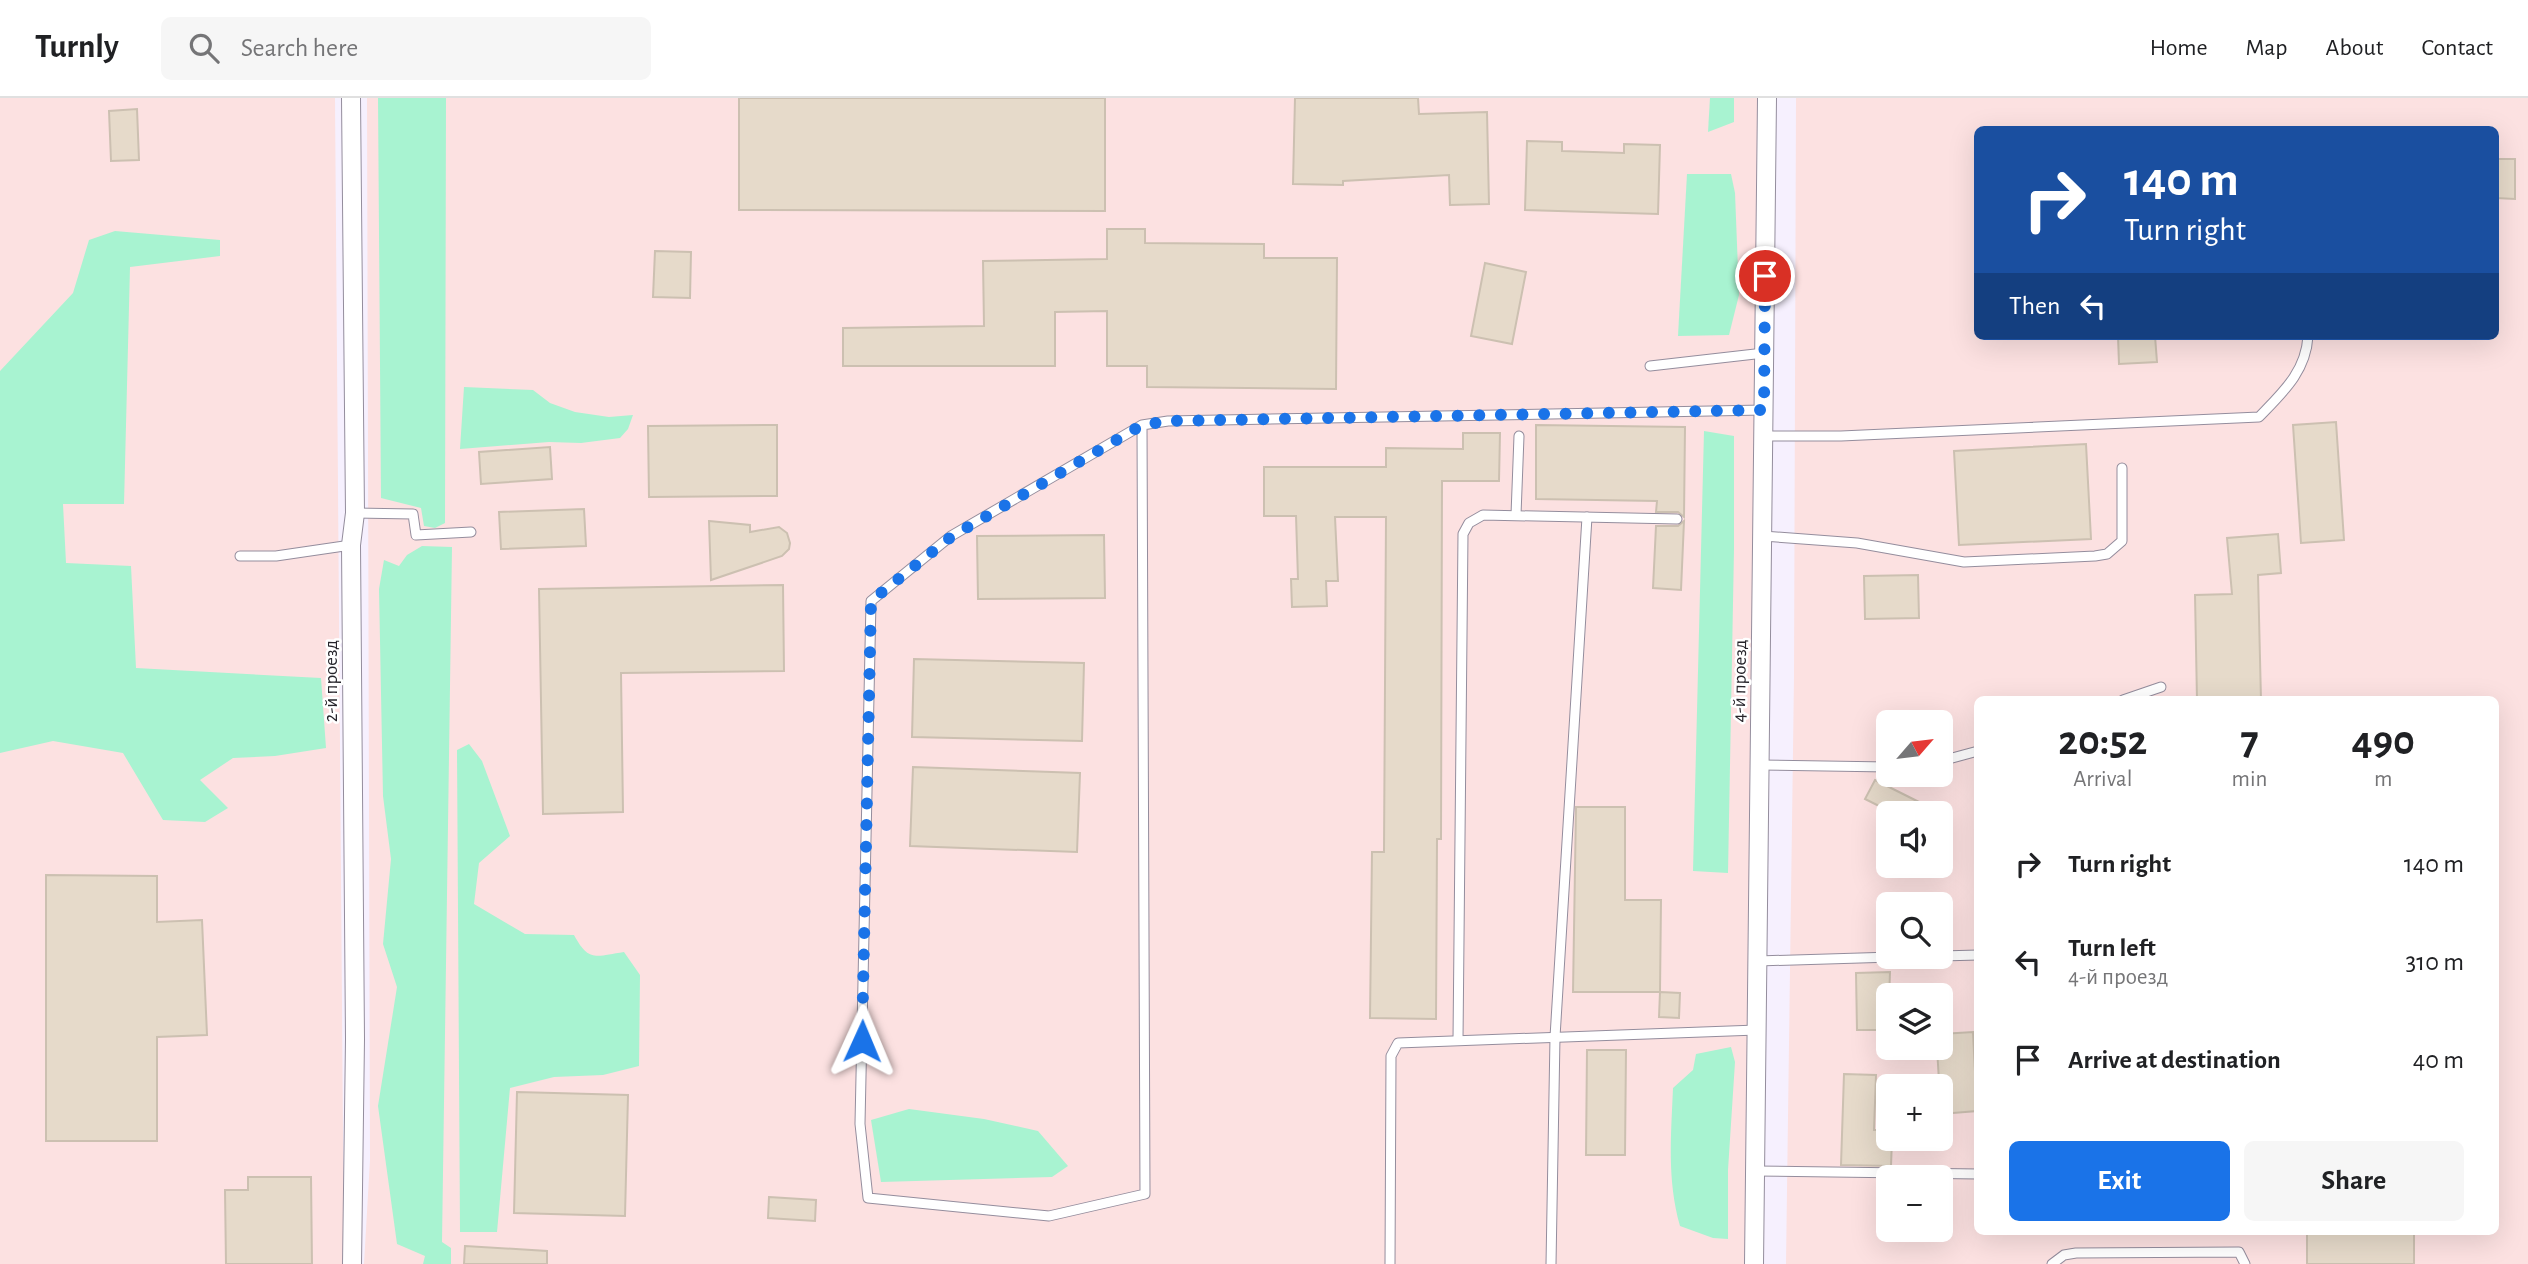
<!DOCTYPE html>
<html lang="en">
<head>
<meta charset="utf-8">
<style>
	:root { --surface:#fff; --page:#f6f6f6; --text:#202124; --muted:#757577; --line:#e0e0e0; --accent:#1a73e8 }
	body { margin:0; font-family:"Alegreya Sans",sans-serif; background:var(--page); color:var(--text); height:100vh; display:flex; flex-direction:column; font-size:26px; white-space:nowrap }
	* { box-sizing:border-box; margin:0 }
	p { font-size:23px; color:var(--muted) }
	.icon { flex:none; width:38px; height:38px; fill:none; stroke:currentColor; stroke-width:2; stroke-linecap:round; stroke-linejoin:round }
	.map { position:relative; flex:1; overflow:hidden }
	.sheet { position:absolute; left:1974px; top:598px; width:525px; height:539px; display:flex; flex-direction:column; background:var(--surface); border-radius:10px; box-shadow:0 7px 28px #0002 }
	.sheet>* { flex:none }
	.banner { position:absolute; left:1974px; top:28px; width:525px; height:214px; border-radius:10px; box-shadow:0 7px 28px #0002; background:#1a4fa0; color:#fff; overflow:hidden }
	.needle { width:46px; rotate:62deg }
	.buttons { position:absolute; left:1876px; top:612px; display:grid; gap:14px }
	.buttons a { display:grid; place-items:center; width:77px; height:77px; border-radius:10px; background:var(--surface); box-shadow:0 7px 28px #0002; font-size:35px }
	.pin { position:absolute; display:grid; place-items:center; width:60px; height:60px; color:#fff; margin:-30px; border:4px solid #fff; border-radius:50%; box-shadow:0 2px 7px #0007 }
	.me { position:absolute; width:77px; margin:-38px; rotate:1deg; stroke-linejoin:round; filter:drop-shadow(0 0 5px #0008) }
	.turn { display:flex; align-items:center; gap:24px; height:147px; padding:0 35px; font-size:32px }
	.turn .icon { width:91px; height:91px; stroke-width:2.5 }
	.turn b { display:block; font-size:49px; line-height:60px }
	.then { display:flex; align-items:center; height:66px; padding:0 35px; background:#0003; gap:14px; font-size:26px }
	.eta { display:flex; justify-content:space-evenly; align-items:center; height:119px; text-align:center }
	.eta b { font-size:42px; font-weight:600; line-height:49px }
	.action { display:flex; gap:14px; margin-top:auto; padding:14px 35px }
	.action a { flex:1; height:80px; border-radius:10px; background:var(--accent); color:#fff; font-size:28px; font-weight:600; line-height:80px; text-align:center }
	.action a+a { background:var(--page); color:var(--text) }
	ul { padding:0; list-style:none }
	li { display:flex; align-items:center; gap:21px; height:98px; padding:0 35px }
	li div { flex:1 }
	li b { display:block; font-size:26px }
	li em { font-style:normal }
	header { display:flex; align-items:center; gap:42px; box-sizing:border-box; height:98px; padding:0 35px; background:var(--surface); border-bottom:2px solid var(--line) }
	header strong { font-size:33px }
	nav { display:flex; gap:38px; margin-inline-start:auto; font-size:24px }
	.search { width:490px; height:63px; background:var(--page); display:flex; align-items:center; gap:18px; box-sizing:border-box; padding:0 24px; border-radius:10px; color:var(--muted); font-size:26px }
	.map>svg:first-child { display:block }
	.industrial { fill:#fce1e1; fill-rule:evenodd }
	.green { fill:#a8f3d1 }
	.building { fill:#e6daca; stroke:#ccc0b1; stroke-width:2 }
	.lines { fill:none; stroke-linecap:round; stroke-linejoin:round }
	.service-casing { stroke:#948d9d; stroke-width:11 }
	.minor-casing { stroke:#948d9d; stroke-width:20 }
	.service { stroke:#fff; stroke-width:9 }
	.minor { stroke:#fff; stroke-width:18 }
	.route { stroke:#1a73e8; stroke-width:12; stroke-dasharray:0 21.6 }
	.labels { text-anchor:middle; dominant-baseline:central; stroke-width:5; stroke-linejoin:round; paint-order:stroke }
	.street-label { font-size:19px; fill:#26242a; stroke:#fff }
</style>
</head>
<body>
<header>
<strong>Turnly</strong>
<div class="search"><svg class="icon" aria-label="search" viewBox="0 0 24 24"><circle cx="10" cy="10" r="6"/><path d="M15 15l6 6"/></svg>Search here</div>
<nav><a>Home</a><a>Map</a><a>About</a><a>Contact</a></nav>
</header>
<div class="map">
<svg width="2528" height="1166" viewBox="0 0 2528 1166">
	<rect width="100%" height="100%" fill="#f6f0fe"/>
	<g class="industrial">
		<path d="M0,0H335L344,1166H0Z"/>
		<path d="M367,0H1757L1755,1073L1752,1166H364L370,1062Z"/>
		<path d="M1796,0H2528V1166H1786L1794,579ZM1978,32H2496V238H1978ZM1978,602H2496V1134H1978ZM1888,625H1941V677H1888ZM1888,716H1941V768H1888ZM1888,807H1941V859H1888ZM1888,898H1941V950H1888ZM1888,989H1941V1041H1888ZM1888,1080H1941V1132H1888Z"/>
	</g>
	<g class="green">
		<path d="M378,0H446L445,425L435,430L424,428L421,410L381,400Z"/>
		<path d="M1710,0H1734V24L1708,34Z"/>
		<path d="M1687,76H1731L1735,95L1739,197L1729,237L1678,238Z"/>
		<path d="M115,133L220,142V158L130,169L124,406H63L66,465L131,468L136,570L321,580L326,650L275,658L233,660L200,682L228,710L205,724L163,722L123,655L53,643L0,655V273L73,195L89,142Z"/>
		<path d="M464,289L533,292L550,305L575,314L609,319L633,317L628,331L620,340L581,345L549,344L460,351Z"/>
		<path d="M1704,333L1734,338V451L1728,775L1693,773Z"/>
		<path d="M422,448L452,449L442,1144L451,1150V1166H423L425,1158L397,1146L378,1008L397,889L383,846L391,761L383,698L379,491L384,462L399,468L407,457Z"/>
		<path d="M469,646L482,663L510,738L479,765L474,806L525,836L574,837C589,865 596,858 624,854L640,877L639,968L603,977L554,979L510,990L497,1134H460L457,652Z"/>
		<path d="M1731,949L1735,964L1728,1072V1141L1713,1140L1680,1128C1667,1081 1671,1039 1673,990L1693,972L1696,956Z"/>
		<path d="M909,1011L984,1021L1038,1033L1068,1068L1052,1079L881,1084L871,1022Z"/>
	</g>
	<g class="building">
		<path d="M739,0H1105V113L739,112Z"/>
		<path d="M1295,0H1418L1419,16L1487,14L1489,106L1450,107L1449,77L1343,83V87L1293,86Z"/>
		<path d="M137,11L139,62L111,63L109,13Z"/>
		<path d="M1527,43L1562,44V53L1624,55V46L1660,47L1658,116L1525,112Z"/>
		<path d="M2496,61H2515V101L2496,100Z"/>
		<path d="M1107,131H1145V145L1264,146V160H1337L1336,291L1147,289V268H1107V213L1055,214V268H843V230L984,228L983,163L1107,161Z"/>
		<path d="M655,153L691,154L690,200L653,199Z"/>
		<path d="M1485,165L1526,174L1512,246L1471,238Z"/>
		<path d="M2118,238H2155L2157,264L2119,266Z"/>
		<path d="M2336,324L2344,442L2301,445L2293,327Z"/>
		<path d="M777,327V398L649,399L648,328Z"/>
		<path d="M1536,327L1685,329L1684,419L1678,414H1656L1657,403L1536,401Z"/>
		<path d="M1463,335H1500L1499,383H1442L1441,741H1437L1436,921L1370,920L1372,754H1384L1386,419H1335L1338,483H1326L1327,508L1292,509L1291,481H1298L1296,418H1264V369H1386V350L1463,351Z"/>
		<path d="M2086,346L2091,441L1959,447L1954,353Z"/>
		<path d="M550,349L552,381L481,386L479,354Z"/>
		<path d="M584,411L586,448L501,451L499,414Z"/>
		<path d="M709,423L750,427V434L779,429L787,435L790,445L789,451L782,458L711,482Z"/>
		<path d="M1684,423L1681,492L1653,490L1656,428H1678Z"/>
		<path d="M2278,436L2281,475L2258,477L2261,602H2197L2195,497L2232,496L2227,440Z"/>
		<path d="M1104,437L1105,500L978,501L977,438Z"/>
		<path d="M1918,477L1919,520L1865,521L1864,478Z"/>
		<path d="M783,487L784,573L621,575L623,714L543,716L539,491Z"/>
		<path d="M914,561L1084,565L1082,643L912,639Z"/>
		<path d="M913,669L1080,675L1077,754L910,748Z"/>
		<path d="M1875,682L1943,716H1895L1865,701Z"/>
		<path d="M1576,709H1625V802H1661L1660,894H1573Z"/>
		<path d="M46,777L157,778V824L202,822L207,937L157,939V1043H46Z"/>
		<path d="M1890,874L1888,932H1857L1856,875Z"/>
		<path d="M1660,894L1680,895L1679,920L1659,919Z"/>
		<path d="M1973,934L1977,1013L1941,1016L1937,950H1941V936Z"/>
		<path d="M1587,952H1626L1625,1057H1586Z"/>
		<path d="M1844,976L1876,977L1874,1032H1888V1041H1892L1891,1068L1841,1067Z"/>
		<path d="M517,994L628,997L625,1118L514,1115Z"/>
		<path d="M248,1079H311L312,1166H226L225,1092H248Z"/>
		<path d="M769,1099L816,1102L815,1123L768,1120Z"/>
		<rect x="2307" y="1134" width="107" height="32"/>
		<path d="M465,1148L547,1153V1166H464Z"/>
	</g>
	<g class="lines">
		<g class="service-casing">
			<g id="service">
				<path d="M1650,268L1764,255"/>
				<path d="M1142,327L1145,1096L1049,1118L868,1100L860,1026L871,503L951,438L1142,327L1168,323L1764,312"/>
				<path d="M1764,338H1841L2259,319C2282,295 2306,274 2308,238"/>
				<path d="M355,415L413,416L416,437L471,434"/>
				<path d="M1516,417L1519,338"/>
				<path d="M1763,438L1857,445L1964,464L2095,458L2107,456L2122,443V370"/>
				<path d="M240,458H276L351,447"/>
				<path d="M2123,602L2161,589"/>
				<path d="M1941,663L1978,653"/>
				<path d="M1760,667L1888,669"/>
				<path d="M1941,858L1978,857"/>
				<path d="M1758,863L1893,859"/>
				<path d="M1458,942L1463,436L1469,425L1483,417L1677,421"/>
				<path d="M1755,1073L1978,1076"/>
				<path d="M1390,1166L1391,958L1398,945L1757,932"/>
				<path d="M1551,1166L1555,939L1587,419"/>
				<path d="M2052,1166L2064,1157L2076,1155L2239,1154L2245,1166"/>
			</g>
		</g>
		<g class="minor-casing">
			<g id="minor">
				<path d="M351,0L355,415L351,447L355,941L352,1166"/>
				<path d="M1754,1166L1767,0"/>
			</g>
		</g>
		<use href="#service" class="service"/>
		<use href="#minor" class="minor"/>
	</g>
	<g class="lines">
		<path class="route" d="M862,943L871,503L951,439L1142,327L1168,323L1764,312L1765,178"/>
	</g>
	<g class="labels">
		<g class="street-label">
			<text transform="translate(331 583) rotate(-90)">2-й проезд</text>
			<text transform="translate(1740 583) rotate(-89)">4-й проезд</text>
		</g>
	</g>
</svg>
<div class="buttons">
<a><svg class="needle" viewBox="-14 -14 28 28"><path d="M0-13l5 13h-10z" fill="#e53935"/><path d="M0 13l5-13h-10z" fill="#757577"/></svg></a>
<a><svg class="icon" aria-label="sound" viewBox="0 0 24 24"><path d="M4 9h4l5-4v14l-5-4H4zM17 9q2 3 0 6"/></svg></a>
<a><svg class="icon" aria-label="search" viewBox="0 0 24 24"><circle cx="10" cy="10" r="6"/><path d="M15 15l6 6"/></svg></a>
<a><svg class="icon" aria-label="layers" viewBox="0 0 24 24"><path d="M12 4l9 5-9 5-9-5zM3 14l9 5 9-5"/></svg></a>
<a>+</a>
<a>−</a>
</div>
<div class="pin" style="left:1765px;top:178px;background:#d93025"><svg class="icon" aria-label="arrive" viewBox="0 0 24 24"><path d="M6 21V4h12l-3 4 3 4H6"/></svg></div>
<svg class="me" style="left:862px;top:943px" viewBox="-20 -20 40 40"><path d="M0-17L14 15 0 8-14 15z" fill="#1a73e8" stroke="#fff" stroke-width="4"/></svg>
<div class="banner">
<div class="turn"><svg class="icon" aria-label="right" viewBox="0 0 24 24"><path d="M7 20v-9h11M14 6l5 5-5 5"/></svg><div><b>140 m</b>Turn right</div></div>
<div class="then">Then<svg class="icon" aria-label="left" viewBox="0 0 24 24"><path d="M17 20v-9H6M10 6l-5 5 5 5"/></svg></div>
</div>
<section class="sheet">
<div class="eta">
<div><b>20:52</b><p>Arrival</p></div>
<div><b>7</b><p>min</p></div>
<div><b>490</b><p>m</p></div>
</div>
<ul>
<li><svg class="icon" aria-label="right" viewBox="0 0 24 24"><path d="M7 20v-9h11M14 6l5 5-5 5"/></svg><div><b>Turn right</b></div><em>140 m</em></li>
<li><svg class="icon" aria-label="left" viewBox="0 0 24 24"><path d="M17 20v-9H6M10 6l-5 5 5 5"/></svg><div><b>Turn left</b><p>4-й проезд</p></div><em>310 m</em></li>
<li><svg class="icon" aria-label="arrive" viewBox="0 0 24 24"><path d="M6 21V4h12l-3 4 3 4H6"/></svg><div><b>Arrive at destination</b></div><em>40 m</em></li>
</ul>
<div class="action"><a>Exit</a><a>Share</a></div>
</section>
</div>
</body>
</html>
